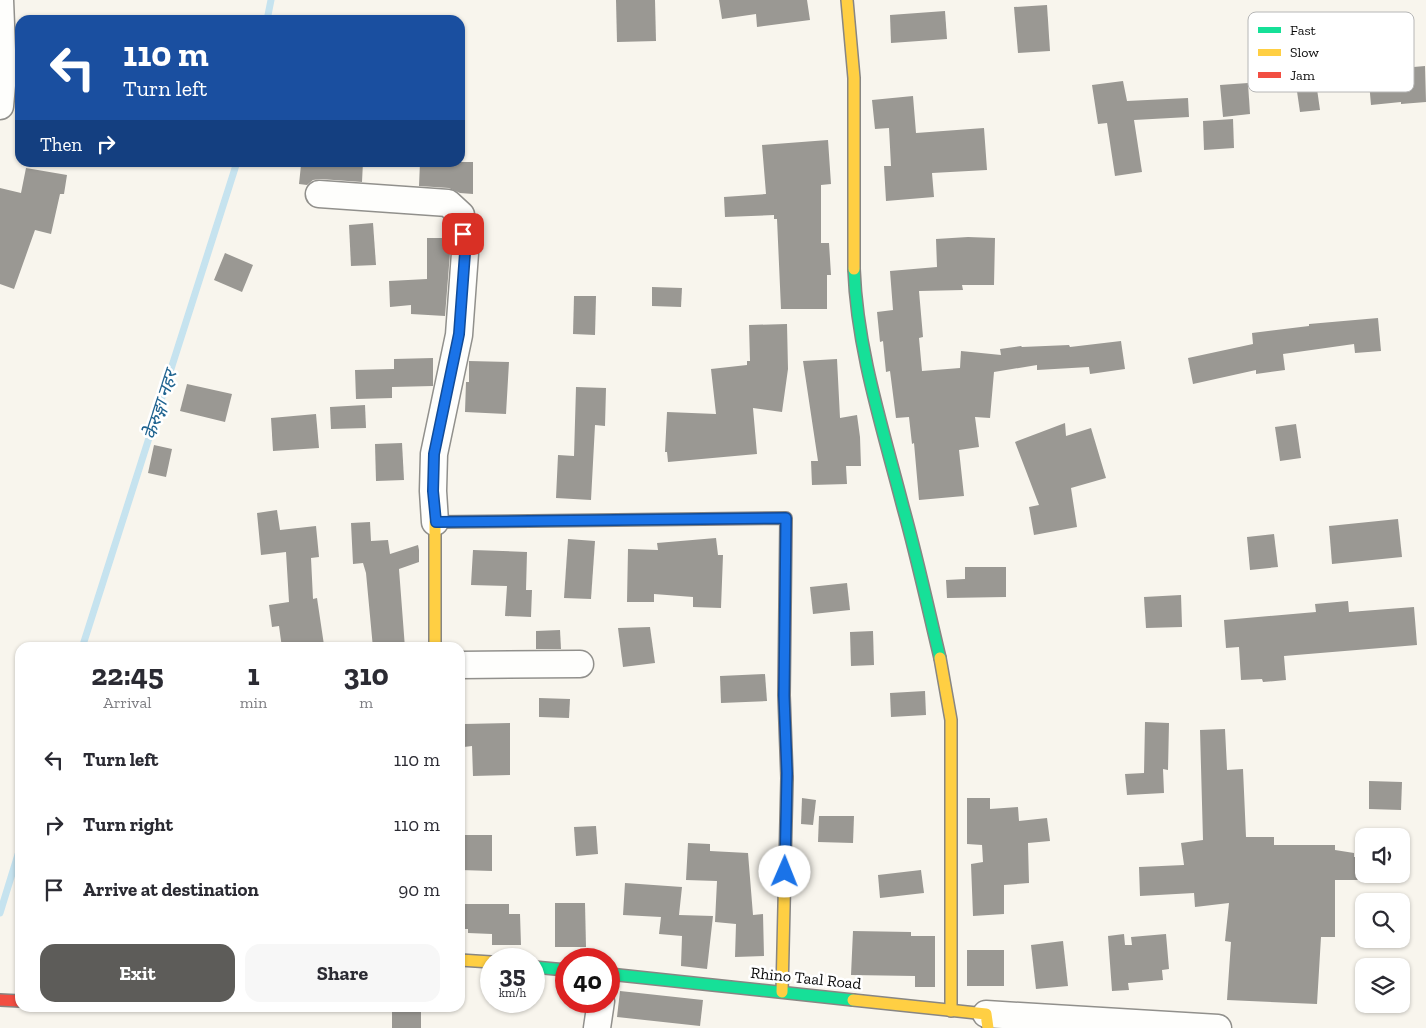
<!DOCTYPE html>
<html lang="en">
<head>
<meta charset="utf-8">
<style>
	:root { --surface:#fff; --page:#f7f7f7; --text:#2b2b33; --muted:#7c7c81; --accent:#5d5c59 }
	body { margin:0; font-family:"Zilla Slab","Noto Sans Devanagari",serif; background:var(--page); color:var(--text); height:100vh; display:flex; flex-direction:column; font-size:19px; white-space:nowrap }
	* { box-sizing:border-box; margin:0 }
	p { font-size:16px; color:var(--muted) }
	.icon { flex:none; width:28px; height:28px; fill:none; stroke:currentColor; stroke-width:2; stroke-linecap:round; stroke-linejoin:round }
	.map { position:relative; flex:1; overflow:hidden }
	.side { position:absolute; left:15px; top:642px; width:450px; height:370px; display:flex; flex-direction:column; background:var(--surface); border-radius:15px; box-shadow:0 1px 4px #0004 }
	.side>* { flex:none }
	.banner { position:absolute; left:15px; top:15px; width:450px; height:152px; border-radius:15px; box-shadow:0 1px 4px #0004; background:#1a4fa0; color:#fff; overflow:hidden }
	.tools { position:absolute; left:1355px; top:828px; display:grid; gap:10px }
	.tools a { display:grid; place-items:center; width:55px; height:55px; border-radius:10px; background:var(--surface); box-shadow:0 1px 4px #0004; font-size:25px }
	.speed { position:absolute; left:480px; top:948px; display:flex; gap:10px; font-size:25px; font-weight:700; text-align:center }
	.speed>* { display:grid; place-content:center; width:65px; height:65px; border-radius:50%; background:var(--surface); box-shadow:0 1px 4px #0004; line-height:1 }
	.speed small { font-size:12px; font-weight:400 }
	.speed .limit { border:8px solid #d22; background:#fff; color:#111 }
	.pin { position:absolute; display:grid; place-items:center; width:42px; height:42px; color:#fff; margin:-21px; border-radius:10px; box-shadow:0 2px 8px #0006 }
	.me { position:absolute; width:55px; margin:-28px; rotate:1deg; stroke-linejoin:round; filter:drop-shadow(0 0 4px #0008) }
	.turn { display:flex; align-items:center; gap:18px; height:105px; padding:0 25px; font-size:22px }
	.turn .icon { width:65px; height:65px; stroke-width:2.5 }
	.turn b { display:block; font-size:35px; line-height:42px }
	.then { display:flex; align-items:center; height:48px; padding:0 25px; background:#0003; gap:10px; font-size:19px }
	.eta { display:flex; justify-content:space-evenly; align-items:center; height:85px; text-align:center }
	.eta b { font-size:30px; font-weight:800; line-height:35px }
	.button { display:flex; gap:10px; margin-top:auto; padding:10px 25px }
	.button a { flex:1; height:58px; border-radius:15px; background:var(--accent); color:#fff; font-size:20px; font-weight:800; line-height:58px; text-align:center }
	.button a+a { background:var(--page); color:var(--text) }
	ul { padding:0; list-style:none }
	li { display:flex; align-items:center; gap:15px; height:65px; padding:0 25px }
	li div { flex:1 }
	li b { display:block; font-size:19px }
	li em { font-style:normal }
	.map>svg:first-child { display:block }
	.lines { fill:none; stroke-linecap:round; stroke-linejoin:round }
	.stream { stroke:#c6e3ef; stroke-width:7 }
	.building { fill:#9a9893 }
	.street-casing { stroke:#91908c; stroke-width:29 }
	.fast-casing { stroke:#888683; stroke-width:14 }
	.slow-casing { stroke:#888683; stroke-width:14 }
	.jam-casing { stroke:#888683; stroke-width:14 }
	.street { stroke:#fefefc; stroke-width:26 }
	.fast { stroke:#16e098; stroke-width:11 }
	.slow { stroke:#ffcf43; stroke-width:11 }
	.jam { stroke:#f24e42; stroke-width:11 }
	.route-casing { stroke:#114b97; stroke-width:12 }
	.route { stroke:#1a73e8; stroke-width:9 }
	.labels { text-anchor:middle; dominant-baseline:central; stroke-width:5; stroke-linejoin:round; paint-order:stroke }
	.street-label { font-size:16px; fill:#0a0a0a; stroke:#fff }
	.water-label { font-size:18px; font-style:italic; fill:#1f6390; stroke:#fff }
	.key { fill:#fff; stroke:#b6b6b6; stroke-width:1 }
	.key-label { font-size:14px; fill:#0a0a0a }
</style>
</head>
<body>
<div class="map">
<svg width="1426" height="1028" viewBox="0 0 1426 1028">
	<rect width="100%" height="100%" fill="#f8f5ed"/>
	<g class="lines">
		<g class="stream">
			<path d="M267,20L271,0"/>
			<path d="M82,648L237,162"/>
			<path d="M0,913L20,848"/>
		</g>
	</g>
	<g class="building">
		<path d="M616,0H655L656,41L617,42Z"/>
		<path d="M719,0H807L810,20L757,27L756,14L722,19Z"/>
		<path d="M1047,5L1050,51L1018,53L1014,7Z"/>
		<path d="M945,11L947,39L891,43L890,15Z"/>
		<path d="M1425,66L1426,102L1401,104V102L1371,105L1368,71Z"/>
		<path d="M1314,68L1320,110L1300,112L1294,71Z"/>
		<path d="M1123,81L1127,101L1188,98L1189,117L1134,120L1142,172L1115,176L1107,123L1098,124L1092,85Z"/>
		<path d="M1248,83L1250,114L1223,117L1220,85Z"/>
		<path d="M913,96L916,133L984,128L987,170L932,173L934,197L886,201L884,166H891L889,128L875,129L872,100Z"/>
		<path d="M1233,119L1234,148L1204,150L1203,121Z"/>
		<path d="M828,140L831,184L821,185V243H829L831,275H827V309H781L777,219H774V215L725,217L724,197L766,194L762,145Z"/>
		<path d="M312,162H363L362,182L320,179L313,180L307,185L299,184L301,165L312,166Z"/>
		<path d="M420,162H473V194L460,193L449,188L419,186Z"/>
		<path d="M26,168L67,175L64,194H60L51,234L35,230L14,289L0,284V188L21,193Z"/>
		<path d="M373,223L376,265L351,266L349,225Z"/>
		<path d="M968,237L995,238L994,285H962L963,290L919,291L923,337L919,338L922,371L960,368L961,351L1001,355L1000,349L1021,346L1022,347L1069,345L1070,347L1121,341L1125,369L1090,374L1089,367L1037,370V365L994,372L990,418L975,417L979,447L959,450L964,496L919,500L914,443L912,444L909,417L896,418L890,371L886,372L883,341L880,342L877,312L893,310L890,271L937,267L936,239Z"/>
		<path d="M427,238H448L450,253L445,316L411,314V305L390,307L389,281L427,279Z"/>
		<path d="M225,253L253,265L242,292L214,280Z"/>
		<path d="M652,287L682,288L681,307L652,306Z"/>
		<path d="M574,296H596L595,335L573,334Z"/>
		<path d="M1378,318L1381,351L1355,353L1354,344L1283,354L1285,370L1256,374V370L1193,384L1188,358L1253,344L1252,333L1309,326V324Z"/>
		<path d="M787,324L788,369L782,412L753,408L757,454L668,462L667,452H665L667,412L716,414L711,369L747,365V361H750L749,325Z"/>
		<path d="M433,358V386L392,387V398L356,399L355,370L394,369V359Z"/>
		<path d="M837,359L840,418L857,415L860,437L861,466H846L847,484L812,485L811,461H818L803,361Z"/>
		<path d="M469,361L509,362L506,414L465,412L466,382H469Z"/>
		<path d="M187,384L232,394L225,422L180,411Z"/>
		<path d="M576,387L606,388L605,426L595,425L591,500L556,498L558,455L574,456Z"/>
		<path d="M365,405L366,428L331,429L330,407Z"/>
		<path d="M316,414L319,448L273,451L271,418Z"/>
		<path d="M1065,423L1066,436L1091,428L1106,478L1071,488L1077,527L1034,535L1029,507L1039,505L1015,442Z"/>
		<path d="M1296,424L1301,458L1280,461L1275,427Z"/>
		<path d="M402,443L404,480L376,481L375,444Z"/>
		<path d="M154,445L172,449L166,477L148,473Z"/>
		<path d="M277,510L280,530L316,526L319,557L311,558L313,599L317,598L324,645L282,648L279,626L272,627L269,605L289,602L286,552L261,555L257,513Z"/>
		<path d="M1398,519L1402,557L1332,564L1329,526Z"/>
		<path d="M370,522L371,541L388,540L390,554L418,545L419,550V562L399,569L405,648H373L366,573L363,563L353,564L351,523Z"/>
		<path d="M1274,534L1278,567L1250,570L1247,537Z"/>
		<path d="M716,538L718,555H723L721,608L693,607V597L654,594V602H627L628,549L658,550L657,543Z"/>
		<path d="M568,539L595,541L591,599L564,598Z"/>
		<path d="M473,550L527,552L526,590H532L531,617L505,616L507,586L471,585Z"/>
		<path d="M965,567H1006V597L947,598L946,580L965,579Z"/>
		<path d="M847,583L850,610L813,614L810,587Z"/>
		<path d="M1181,595L1182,627L1146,628L1144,597Z"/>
		<path d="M1348,601L1349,612L1414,607L1417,645L1284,656L1286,680L1263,682L1262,679L1241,680L1239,647L1226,648L1224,620L1316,612L1315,604Z"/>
		<path d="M650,627L655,663L623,667L618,628Z"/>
		<path d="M560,630L561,649H536V631Z"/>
		<path d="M873,631L874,665L851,666L850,632Z"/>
		<path d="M765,674L767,701L721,703L720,676Z"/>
		<path d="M925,691L926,715L891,717L890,693Z"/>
		<path d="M539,698L570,699L569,718L539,717Z"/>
		<path d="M1145,722L1169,723L1168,770L1163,769L1164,793L1127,795L1125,774L1144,773Z"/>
		<path d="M510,723V775L473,776L472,746L464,747V724Z"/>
		<path d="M1225,729L1227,770L1243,769L1246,837H1274V845H1335V850L1354,853V857H1364V880H1335V937H1321L1317,1004L1227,1000L1231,942L1225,941L1229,903L1195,907L1194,893L1140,896L1139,867L1184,865L1181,843L1203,840L1200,730Z"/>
		<path d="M1369,781L1402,782L1401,810L1369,809Z"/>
		<path d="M802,798L816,800L813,825L801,824Z"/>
		<path d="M967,798H990V809L1018,807L1019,821L1047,818L1050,841L1028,843L1029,883L1004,885V914L973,916L971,864L983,862L982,845L967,844Z"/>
		<path d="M819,816H854L853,843L818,842Z"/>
		<path d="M596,826L598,854L576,856L574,827Z"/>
		<path d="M460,835H492V871L460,870Z"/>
		<path d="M688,843L710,844V851L748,853L753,915L763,914L764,956L735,957L736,924L715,922L717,881L686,880Z"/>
		<path d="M921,870L924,893L880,898L878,875Z"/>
		<path d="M625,883L682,887L679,915L713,916L707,969L681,966L682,936L659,934L661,917L623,915Z"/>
		<path d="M555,903H585L586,947H555Z"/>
		<path d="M460,904H509V914H520L521,945H492V934L468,933V929H460Z"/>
		<path d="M853,931L911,932V936H935V987H915V976L851,975Z"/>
		<path d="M1124,934L1125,945H1132L1131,937L1166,934L1169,969L1162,970L1163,980L1128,983L1129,990L1112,991L1108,936Z"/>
		<path d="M1063,941L1068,986L1036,989L1031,945Z"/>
		<rect x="967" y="950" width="37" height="36"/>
		<path d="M620,991L703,1000L700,1026L617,1017Z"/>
		<rect x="392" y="1008" width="29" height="20"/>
	</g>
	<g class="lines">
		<g class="street-casing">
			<g id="street">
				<path d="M0,106L3,75L0,0"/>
				<path d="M319,194L448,203L461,215L465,253L459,335L434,454L433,491L435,522"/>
				<path d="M460,665L580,664"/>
				<path d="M986,1014L1218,1028"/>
				<path d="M597,1028L601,1001"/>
			</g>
		</g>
		<g class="fast-casing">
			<g id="fast">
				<path d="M854,269C857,350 883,429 903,507C917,557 928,608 940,658"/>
				<path d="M534,967L566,970"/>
				<path d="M609,974L853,1000"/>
			</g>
		</g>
		<g class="slow-casing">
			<g id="slow">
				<path d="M847,0L854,78V269"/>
				<path d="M435,648V522L703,519"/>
				<path d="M940,658L951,720V1011"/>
				<path d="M460,960L491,962"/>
				<path d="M782,992L787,778"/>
				<path d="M853,1000L986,1014L988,1028"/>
			</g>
		</g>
		<g class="jam-casing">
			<g id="jam">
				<path d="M703,519L786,518L784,695L787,778"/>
				<path d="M0,1000L20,1001"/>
			</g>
		</g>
		<use href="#street" class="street"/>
		<use href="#fast" class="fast"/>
		<use href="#slow" class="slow"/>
		<use href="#jam" class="jam"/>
	</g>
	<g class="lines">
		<g class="route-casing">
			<path id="route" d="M463,234L465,253L459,334L434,454L433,491L436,522L786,518L784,696L787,773L785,872"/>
		</g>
		<use href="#route" class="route"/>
	</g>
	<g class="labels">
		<g class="street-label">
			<text transform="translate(806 978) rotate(6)">Rhino Taal Road</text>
		</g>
		<g class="water-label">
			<text transform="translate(160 405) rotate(-72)">केेरुङ्गा नहर</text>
		</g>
	</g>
	<rect x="1248" y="12" width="166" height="80" rx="8" class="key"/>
	<rect x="1258" y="27" width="23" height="6" fill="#16e098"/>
	<rect x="1258" y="49" width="23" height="7" fill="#ffcf43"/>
	<rect x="1258" y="72" width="23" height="6" fill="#f24e42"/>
	<g class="key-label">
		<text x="1290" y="35">Fast</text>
		<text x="1290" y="57">Slow</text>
		<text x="1290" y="80">Jam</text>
	</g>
</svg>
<div class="tools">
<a><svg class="icon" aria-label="sound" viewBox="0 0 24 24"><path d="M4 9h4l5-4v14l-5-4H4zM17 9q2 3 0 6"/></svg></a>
<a><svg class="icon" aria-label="search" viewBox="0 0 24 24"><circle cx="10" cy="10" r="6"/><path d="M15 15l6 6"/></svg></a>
<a><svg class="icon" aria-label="layers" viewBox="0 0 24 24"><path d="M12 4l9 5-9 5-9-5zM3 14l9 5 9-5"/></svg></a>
</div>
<div class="speed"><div>35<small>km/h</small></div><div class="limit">40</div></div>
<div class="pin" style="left:463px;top:234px;background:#d93025"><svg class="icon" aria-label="arrive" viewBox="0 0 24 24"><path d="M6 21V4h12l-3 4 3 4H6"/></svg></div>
<svg class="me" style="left:785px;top:872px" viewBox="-20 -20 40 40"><circle r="19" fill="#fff"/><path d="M0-13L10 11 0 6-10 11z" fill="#1a73e8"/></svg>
<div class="banner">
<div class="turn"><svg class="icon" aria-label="left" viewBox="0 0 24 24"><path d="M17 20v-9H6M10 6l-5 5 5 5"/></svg><div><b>110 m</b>Turn left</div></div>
<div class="then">Then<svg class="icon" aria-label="right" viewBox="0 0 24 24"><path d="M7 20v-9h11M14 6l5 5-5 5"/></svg></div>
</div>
<section class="side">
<div class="eta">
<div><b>22:45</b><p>Arrival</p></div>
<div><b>1</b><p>min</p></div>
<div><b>310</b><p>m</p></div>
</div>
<ul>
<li><svg class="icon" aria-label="left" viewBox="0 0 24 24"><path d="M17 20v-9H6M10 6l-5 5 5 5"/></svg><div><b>Turn left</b></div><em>110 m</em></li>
<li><svg class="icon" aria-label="right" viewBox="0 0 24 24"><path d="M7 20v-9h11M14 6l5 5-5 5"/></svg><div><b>Turn right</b></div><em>110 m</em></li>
<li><svg class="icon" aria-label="arrive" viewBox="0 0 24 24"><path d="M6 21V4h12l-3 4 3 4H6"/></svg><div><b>Arrive at destination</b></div><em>90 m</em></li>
</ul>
<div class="button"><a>Exit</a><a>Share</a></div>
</section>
</div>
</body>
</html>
